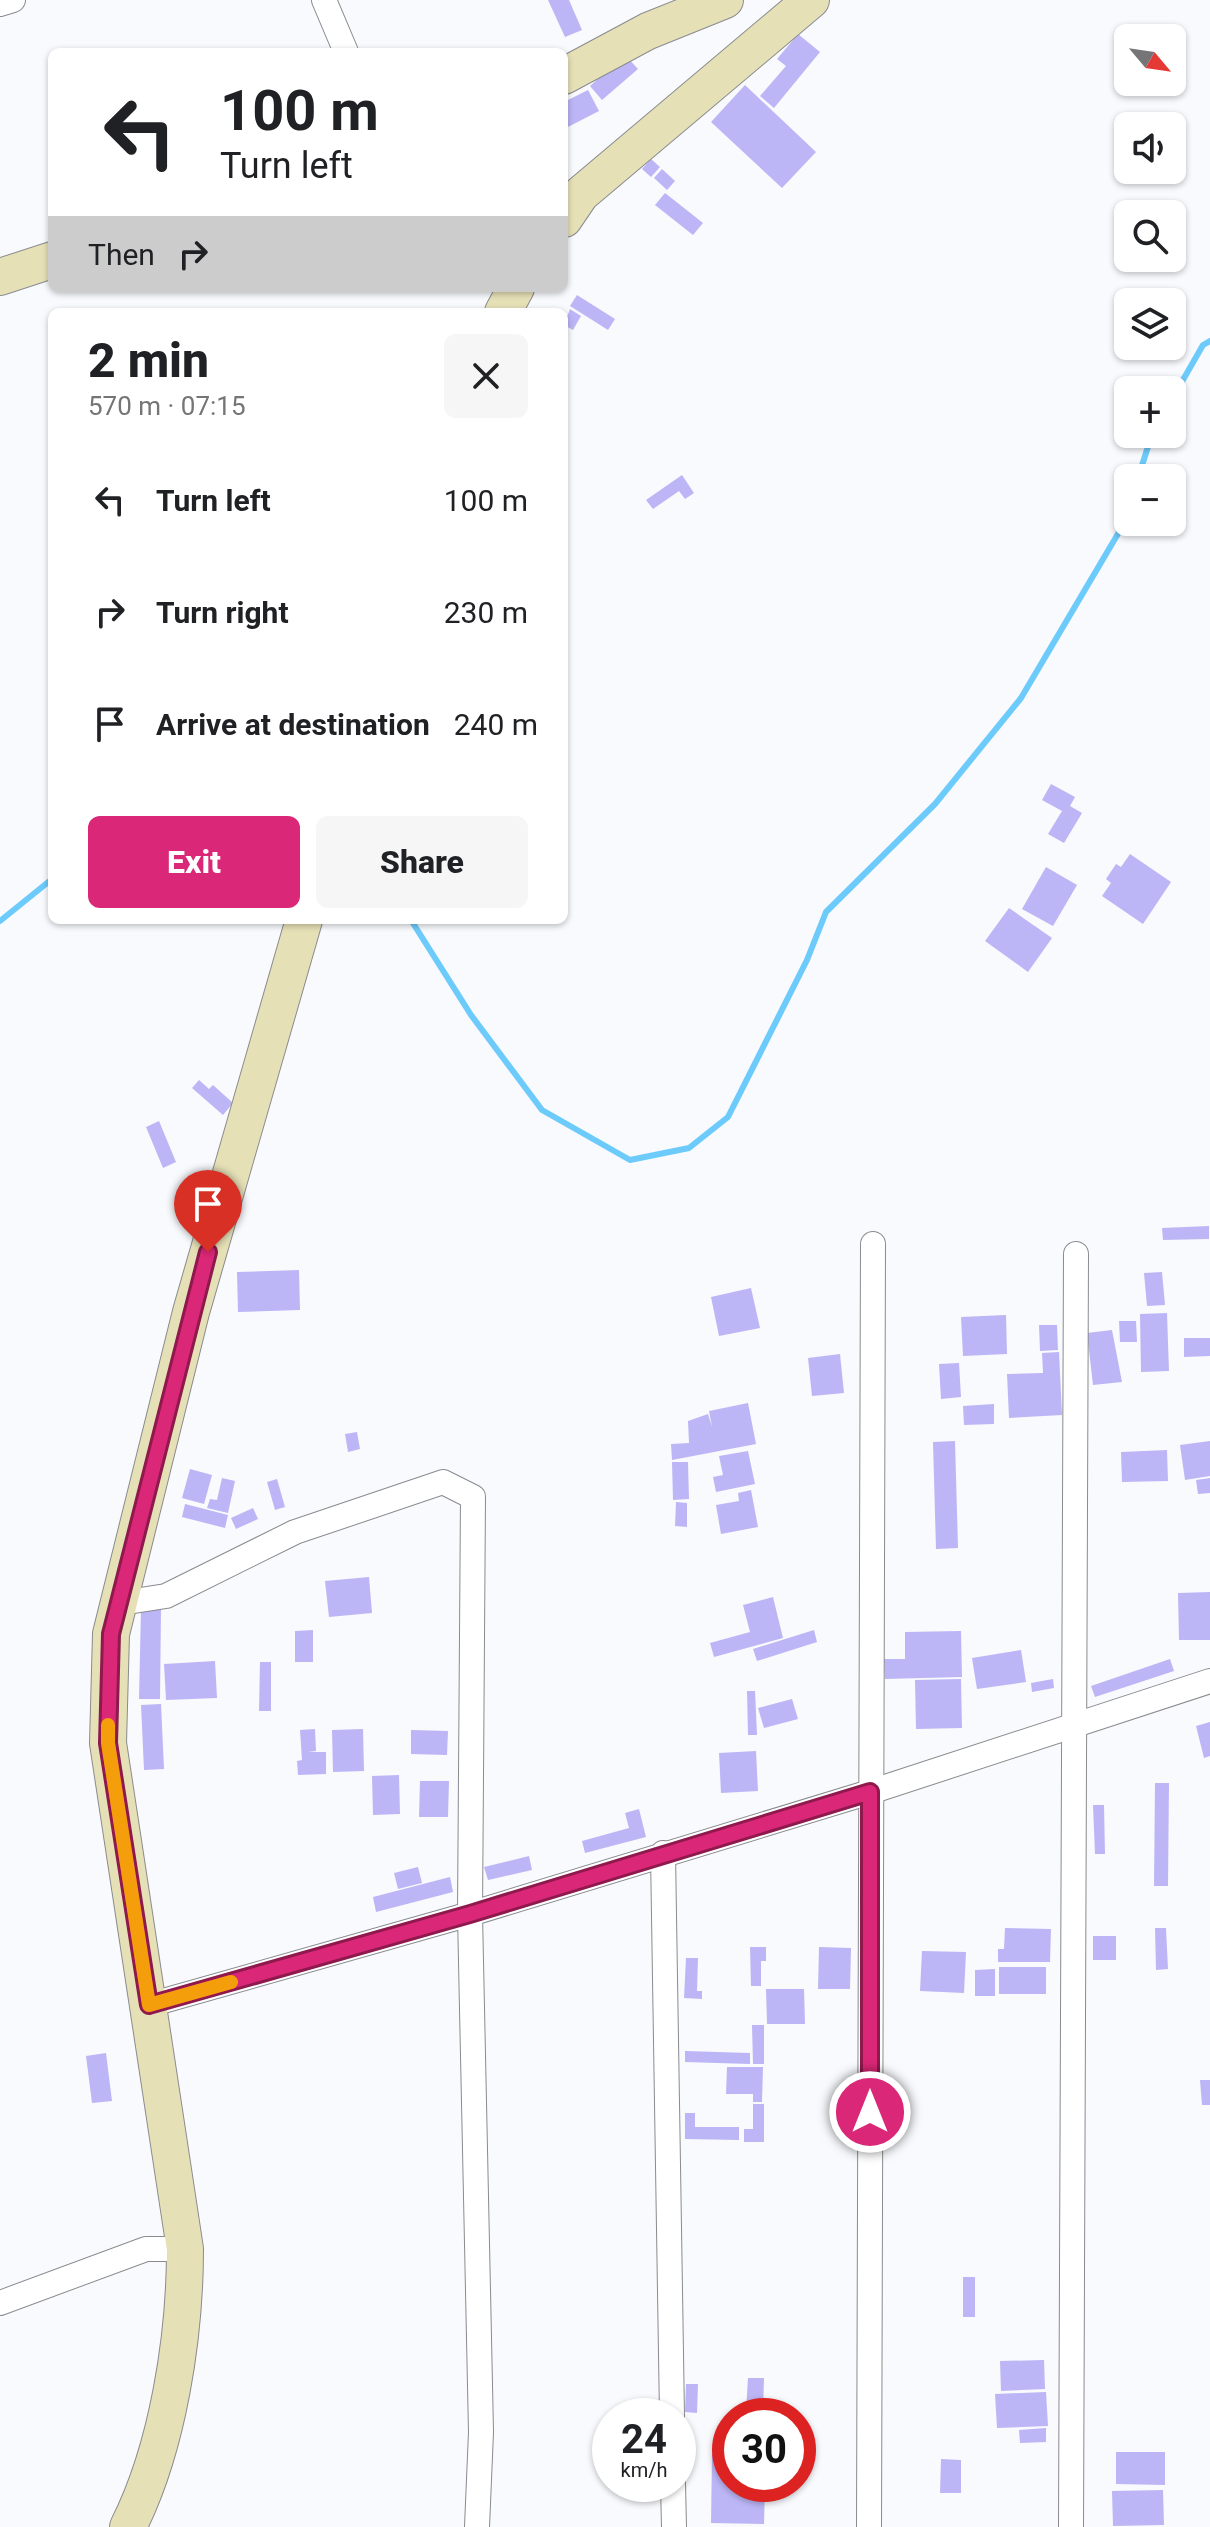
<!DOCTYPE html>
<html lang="en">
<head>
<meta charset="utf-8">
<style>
	:root { --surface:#fff; --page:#f6f6f6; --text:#202124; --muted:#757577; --accent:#db2777 }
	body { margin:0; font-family:Roboto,sans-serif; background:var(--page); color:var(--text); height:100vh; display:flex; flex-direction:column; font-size:30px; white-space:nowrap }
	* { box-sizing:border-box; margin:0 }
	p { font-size:26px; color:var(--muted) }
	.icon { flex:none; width:44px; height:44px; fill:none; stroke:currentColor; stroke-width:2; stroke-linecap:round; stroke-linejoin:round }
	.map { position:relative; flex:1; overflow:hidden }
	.details { position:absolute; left:48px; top:308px; width:520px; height:616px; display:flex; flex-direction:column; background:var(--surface); border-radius:12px; box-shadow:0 2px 6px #0004 }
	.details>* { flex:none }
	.guide { position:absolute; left:48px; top:48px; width:520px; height:244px; border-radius:12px; box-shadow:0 2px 6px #0004; background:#fff; color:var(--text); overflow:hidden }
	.needle { width:52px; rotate:119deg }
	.fabs { position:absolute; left:1114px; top:24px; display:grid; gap:16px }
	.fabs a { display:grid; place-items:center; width:72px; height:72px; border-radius:12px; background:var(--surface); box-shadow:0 2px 6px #0004; font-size:40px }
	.speed { position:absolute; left:592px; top:2398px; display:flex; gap:16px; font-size:40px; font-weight:700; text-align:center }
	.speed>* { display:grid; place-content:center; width:104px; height:104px; border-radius:50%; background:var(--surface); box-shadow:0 2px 6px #0004; line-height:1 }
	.speed small { font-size:20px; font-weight:400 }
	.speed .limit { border:12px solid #d22; background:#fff; color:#111 }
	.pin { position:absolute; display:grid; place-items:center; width:68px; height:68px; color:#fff; margin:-82px -34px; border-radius:50% 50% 50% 0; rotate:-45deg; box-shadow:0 0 8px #0007 }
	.pin .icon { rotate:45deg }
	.me { position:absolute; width:88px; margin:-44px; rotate:0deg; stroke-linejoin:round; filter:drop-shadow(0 0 6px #0008) }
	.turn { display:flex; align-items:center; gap:28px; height:168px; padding:0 40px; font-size:36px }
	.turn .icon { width:104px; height:104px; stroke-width:2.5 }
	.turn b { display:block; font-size:56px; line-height:68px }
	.then { display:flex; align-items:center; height:76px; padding:0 40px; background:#0003; gap:16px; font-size:30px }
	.round { display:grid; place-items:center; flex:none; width:84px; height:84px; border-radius:12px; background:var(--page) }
	.summary { display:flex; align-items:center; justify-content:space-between; height:136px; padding:0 40px }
	h1 { font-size:48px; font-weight:800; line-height:60px }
	.button { display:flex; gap:16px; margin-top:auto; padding:16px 40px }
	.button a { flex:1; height:92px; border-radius:12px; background:var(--accent); color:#fff; font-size:32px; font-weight:800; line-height:92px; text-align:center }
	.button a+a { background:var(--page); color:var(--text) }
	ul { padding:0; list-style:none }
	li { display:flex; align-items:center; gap:24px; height:112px; padding:0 40px }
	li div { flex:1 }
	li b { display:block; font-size:30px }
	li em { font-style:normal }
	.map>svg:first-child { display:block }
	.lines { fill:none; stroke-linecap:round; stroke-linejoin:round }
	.stream { stroke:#6dcbfc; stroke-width:6 }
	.building { fill:#bcb6f6 }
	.minor-casing { stroke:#898b8e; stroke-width:26 }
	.secondary-casing { stroke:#898b8e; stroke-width:38 }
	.minor { stroke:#fff; stroke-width:24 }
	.secondary { stroke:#e6e0b7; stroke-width:36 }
	.route-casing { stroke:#8e194d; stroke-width:20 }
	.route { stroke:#db2777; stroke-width:14 }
	.slow { stroke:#f59e0b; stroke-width:14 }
</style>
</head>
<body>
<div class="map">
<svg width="1210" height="2527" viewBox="0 0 1210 2527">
	<rect width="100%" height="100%" fill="#f8fafd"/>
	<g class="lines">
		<g class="stream">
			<path d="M1172,399L1203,345L1210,341"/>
			<path d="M1138,478L1152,434"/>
			<path d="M411,920L471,1015L542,1110L630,1160L689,1148L728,1117L807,960L826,912L935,804L1021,698L1122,527L1128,507"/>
			<path d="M0,921L52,879"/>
		</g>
	</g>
	<g class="building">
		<path d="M548,0H569L582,30L565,37Z"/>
		<path d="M798,34L820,52L774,108L760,96L786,66L777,59Z"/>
		<path d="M625,55L638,69L602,100L590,86Z"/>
		<path d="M745,85L816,152L782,188L711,122Z"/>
		<path d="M588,90L599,111L564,129V102Z"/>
		<path d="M651,159L660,167L651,177L642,169Z"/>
		<path d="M662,169L675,181L667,190L654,178Z"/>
		<path d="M665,193L703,223L693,235L655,205Z"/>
		<path d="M577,295L615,319L608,330L570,306Z"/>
		<path d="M570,309L581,316L573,330L564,325Z"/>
		<path d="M682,475L694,493L685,499L679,491L653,509L646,500Z"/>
		<path d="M1051,784L1075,797L1070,806L1082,813L1064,843L1048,834L1062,811L1042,800Z"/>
		<path d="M1130,854L1171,882L1143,924L1102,896L1111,883L1106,879L1116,864L1121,867Z"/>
		<path d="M1046,867L1077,885L1053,926L1022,909Z"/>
		<path d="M1009,908L1052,938L1028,972L985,941Z"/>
		<path d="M199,1080L209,1089L213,1085L233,1103L223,1115L192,1088Z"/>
		<path d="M159,1121L176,1162L163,1168L146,1127Z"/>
		<path d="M1209,1226V1239L1163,1240L1162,1228Z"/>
		<path d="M299,1270L300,1310L238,1312L237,1272Z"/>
		<path d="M1162,1272L1165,1305L1147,1306L1144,1273Z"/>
		<path d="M751,1288L760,1328L719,1336L711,1297Z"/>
		<path d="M1167,1313L1169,1371L1141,1372L1140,1314Z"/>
		<path d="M1006,1315L1007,1354L963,1356L961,1317Z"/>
		<path d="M1119,1321H1136L1137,1342H1120Z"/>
		<path d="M1039,1325H1057L1058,1350L1040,1351Z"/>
		<path d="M1112,1330L1122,1382L1093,1385L1087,1333Z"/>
		<path d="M1184,1338H1210V1356L1184,1357Z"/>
		<path d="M1059,1352L1062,1415L1009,1418L1007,1374L1043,1373L1042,1353Z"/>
		<path d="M840,1354L844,1393L812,1396L808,1358Z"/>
		<path d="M959,1363L961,1397L941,1399L939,1364Z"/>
		<path d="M748,1403L756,1444L672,1460L671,1444L689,1443L688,1421L708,1414L712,1427L709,1411Z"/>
		<path d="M994,1404V1424L964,1425L963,1406Z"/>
		<path d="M357,1432L360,1449L348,1452L345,1434Z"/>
		<path d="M955,1441L958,1548L936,1549L933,1442Z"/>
		<path d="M1210,1441V1476L1185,1480L1180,1445Z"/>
		<path d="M1167,1450L1168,1481L1122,1482L1121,1452Z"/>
		<path d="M748,1451L755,1484L716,1492L713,1477L723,1475L719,1456Z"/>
		<path d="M672,1462H688L689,1499L673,1500Z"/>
		<path d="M190,1469L212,1475L204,1504L182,1498Z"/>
		<path d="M222,1478L235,1481L228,1513L207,1508L210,1499L217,1500Z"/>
		<path d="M1210,1478V1493L1198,1494L1196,1480Z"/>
		<path d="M277,1479L285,1507L275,1510L267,1482Z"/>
		<path d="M751,1490L758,1527L721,1534L716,1505L739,1501L738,1493Z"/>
		<path d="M676,1502L687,1503V1527L675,1526Z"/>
		<path d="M185,1504L228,1515L225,1528L182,1517Z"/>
		<path d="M253,1508L258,1519L236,1529L231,1518Z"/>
		<path d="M369,1577L372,1613L329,1617L325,1581Z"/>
		<path d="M1210,1592V1640H1179L1178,1593Z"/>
		<path d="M773,1597L783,1638L714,1657L710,1643L750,1632L743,1605Z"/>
		<path d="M141,1608L161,1609L160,1699H139Z"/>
		<path d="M313,1630V1662H295V1631Z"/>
		<path d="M814,1630L817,1642L757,1661L753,1649Z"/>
		<path d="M961,1631L962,1677L885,1679L884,1659H905V1632Z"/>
		<path d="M1021,1650L1026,1682L977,1689L972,1658Z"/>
		<path d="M1170,1659L1174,1671L1095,1697L1091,1686Z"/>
		<path d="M215,1661L217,1698L166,1700L164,1664Z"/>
		<path d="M260,1662H271V1711H259Z"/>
		<path d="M961,1679L962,1728L916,1729L915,1680Z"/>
		<path d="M1053,1679L1054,1688L1032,1692L1031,1683Z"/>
		<path d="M747,1691H755L757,1735H748Z"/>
		<path d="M792,1699L798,1719L764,1728L758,1708Z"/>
		<path d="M161,1704L164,1769L144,1770L141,1705Z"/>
		<path d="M1210,1722V1756L1204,1758L1196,1726Z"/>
		<path d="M315,1729L316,1751L308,1752H326V1774L298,1775L297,1761L302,1760L300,1730Z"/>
		<path d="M363,1729L364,1771L333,1772L332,1730Z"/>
		<path d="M411,1730L448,1731L447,1755L411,1754Z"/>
		<path d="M756,1751L758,1791L721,1793L719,1753Z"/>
		<path d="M399,1775L400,1814L373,1815L372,1776Z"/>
		<path d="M420,1781H449L448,1817H419Z"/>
		<path d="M1155,1783H1169L1168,1886H1154Z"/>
		<path d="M1093,1805H1104L1105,1854H1095Z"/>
		<path d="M639,1809L646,1837L585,1853L582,1841L629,1828L625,1813Z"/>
		<path d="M529,1856L532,1870L488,1880L484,1867Z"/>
		<path d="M418,1867L422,1883L398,1889L394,1873Z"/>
		<path d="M450,1877L453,1892L376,1912L373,1897Z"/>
		<path d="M1005,1928L1051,1929L1050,1962H998V1949H1004Z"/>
		<path d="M1155,1928H1166L1168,1969L1156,1970Z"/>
		<rect x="1093" y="1936" width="23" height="24"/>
		<path d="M750,1947H766V1961H761V1986H751Z"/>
		<path d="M819,1947L851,1948L850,1989H818Z"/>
		<path d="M922,1951L966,1952L964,1993L920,1991Z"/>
		<path d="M686,1958H698L697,1991H702V1999L684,1998Z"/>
		<rect x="999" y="1967" width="47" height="27"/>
		<path d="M995,1969V1996H975V1970Z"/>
		<path d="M766,1989H804L805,2024H767Z"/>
		<path d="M752,2025H764V2064H753Z"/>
		<path d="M685,2051L750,2053V2064L685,2062Z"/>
		<path d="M106,2053L112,2101L92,2103L86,2056Z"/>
		<path d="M727,2067H763L762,2102H753V2094H726Z"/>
		<path d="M1200,2080H1210V2105H1202Z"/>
		<path d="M753,2104H764V2142H744V2129H753Z"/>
		<path d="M685,2113H695V2127H739V2140L685,2139Z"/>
		<rect x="963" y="2277" width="12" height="40"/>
		<path d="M1044,2360L1045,2389L1001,2391L1000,2361Z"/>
		<path d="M748,2378H764L763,2412L746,2411Z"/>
		<path d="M686,2384H698L697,2413L685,2412Z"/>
		<path d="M1046,2392L1048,2426L997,2428L995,2394Z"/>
		<path d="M1046,2428V2442L1020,2443L1019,2430Z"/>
		<path d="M598,2436H610V2470H599Z"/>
		<path d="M1116,2452H1165V2485L1116,2484Z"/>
		<path d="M712,2455L730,2456V2484H765L764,2524L711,2523Z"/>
		<path d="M941,2459L961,2460V2493H940Z"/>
		<path d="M1163,2490L1164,2525L1113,2526L1112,2491Z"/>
	</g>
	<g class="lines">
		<g class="minor-casing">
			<g id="minor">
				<path d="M324,0L346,52"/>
				<path d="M0,4L13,0"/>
				<path d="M121,1603L166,1596L295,1532L443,1482L473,1497L470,1914L481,2432L477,2527"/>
				<path d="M663,1853L672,2416"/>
				<path d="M149,2005L470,1914L870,1792L1210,1681"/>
				<path d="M0,2303L146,2249H185"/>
				<path d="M673,2484L674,2527"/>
				<path d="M869,2527L873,1244"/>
				<path d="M1071,2527L1076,1254"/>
			</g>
		</g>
		<g class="secondary-casing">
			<g id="secondary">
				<path d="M564,76L648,31L725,0"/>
				<path d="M564,219L581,194L811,0"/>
				<path d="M0,277L52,260"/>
				<path d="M503,312L516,288"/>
				<path d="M128,2527C168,2448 185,2337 185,2249L108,1743L111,1634L191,1312L304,920"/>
			</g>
		</g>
		<use href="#minor" class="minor"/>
		<use href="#secondary" class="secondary"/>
	</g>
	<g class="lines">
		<g class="route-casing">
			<path id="route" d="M208,1252L111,1634L108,1743L149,2005L470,1914L870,1792V2112"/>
		</g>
		<use href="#route" class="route"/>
		<path class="slow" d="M108,1725V1743L149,2005L231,1982"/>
	</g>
</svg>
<div class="fabs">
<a><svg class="needle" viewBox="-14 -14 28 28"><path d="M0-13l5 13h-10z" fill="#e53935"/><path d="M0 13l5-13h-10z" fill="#757577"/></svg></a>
<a><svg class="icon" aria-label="sound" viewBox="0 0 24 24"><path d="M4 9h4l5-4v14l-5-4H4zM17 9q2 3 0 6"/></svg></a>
<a><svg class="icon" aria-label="search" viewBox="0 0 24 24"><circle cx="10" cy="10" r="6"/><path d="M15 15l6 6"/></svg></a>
<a><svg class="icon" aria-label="layers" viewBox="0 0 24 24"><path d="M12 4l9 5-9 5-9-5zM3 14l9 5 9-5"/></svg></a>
<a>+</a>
<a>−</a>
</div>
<div class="speed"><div>24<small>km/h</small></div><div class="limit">30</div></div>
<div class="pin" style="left:208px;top:1252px;background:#d93025"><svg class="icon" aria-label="arrive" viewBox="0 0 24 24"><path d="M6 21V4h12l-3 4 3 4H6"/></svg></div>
<svg class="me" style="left:870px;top:2112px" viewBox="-20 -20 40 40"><circle r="17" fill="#db2777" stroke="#fff" stroke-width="3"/><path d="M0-11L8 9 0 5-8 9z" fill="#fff"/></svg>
<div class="guide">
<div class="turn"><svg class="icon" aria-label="left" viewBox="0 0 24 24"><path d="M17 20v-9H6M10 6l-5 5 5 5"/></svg><div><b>100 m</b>Turn left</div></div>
<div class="then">Then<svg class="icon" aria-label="right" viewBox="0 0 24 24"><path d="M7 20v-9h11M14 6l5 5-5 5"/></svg></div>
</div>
<section class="details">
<div class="summary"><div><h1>2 min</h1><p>570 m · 07:15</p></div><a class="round"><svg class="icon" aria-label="close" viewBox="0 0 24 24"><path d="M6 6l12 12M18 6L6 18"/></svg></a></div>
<ul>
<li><svg class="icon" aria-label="left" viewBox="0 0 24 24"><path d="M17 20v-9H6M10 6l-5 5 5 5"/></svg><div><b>Turn left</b></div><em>100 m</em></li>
<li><svg class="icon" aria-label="right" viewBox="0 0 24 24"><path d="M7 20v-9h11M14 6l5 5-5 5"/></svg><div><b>Turn right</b></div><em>230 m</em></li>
<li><svg class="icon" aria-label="arrive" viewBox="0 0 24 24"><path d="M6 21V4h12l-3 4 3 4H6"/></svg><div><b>Arrive at destination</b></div><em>240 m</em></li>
</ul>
<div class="button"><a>Exit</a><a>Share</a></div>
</section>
</div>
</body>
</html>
